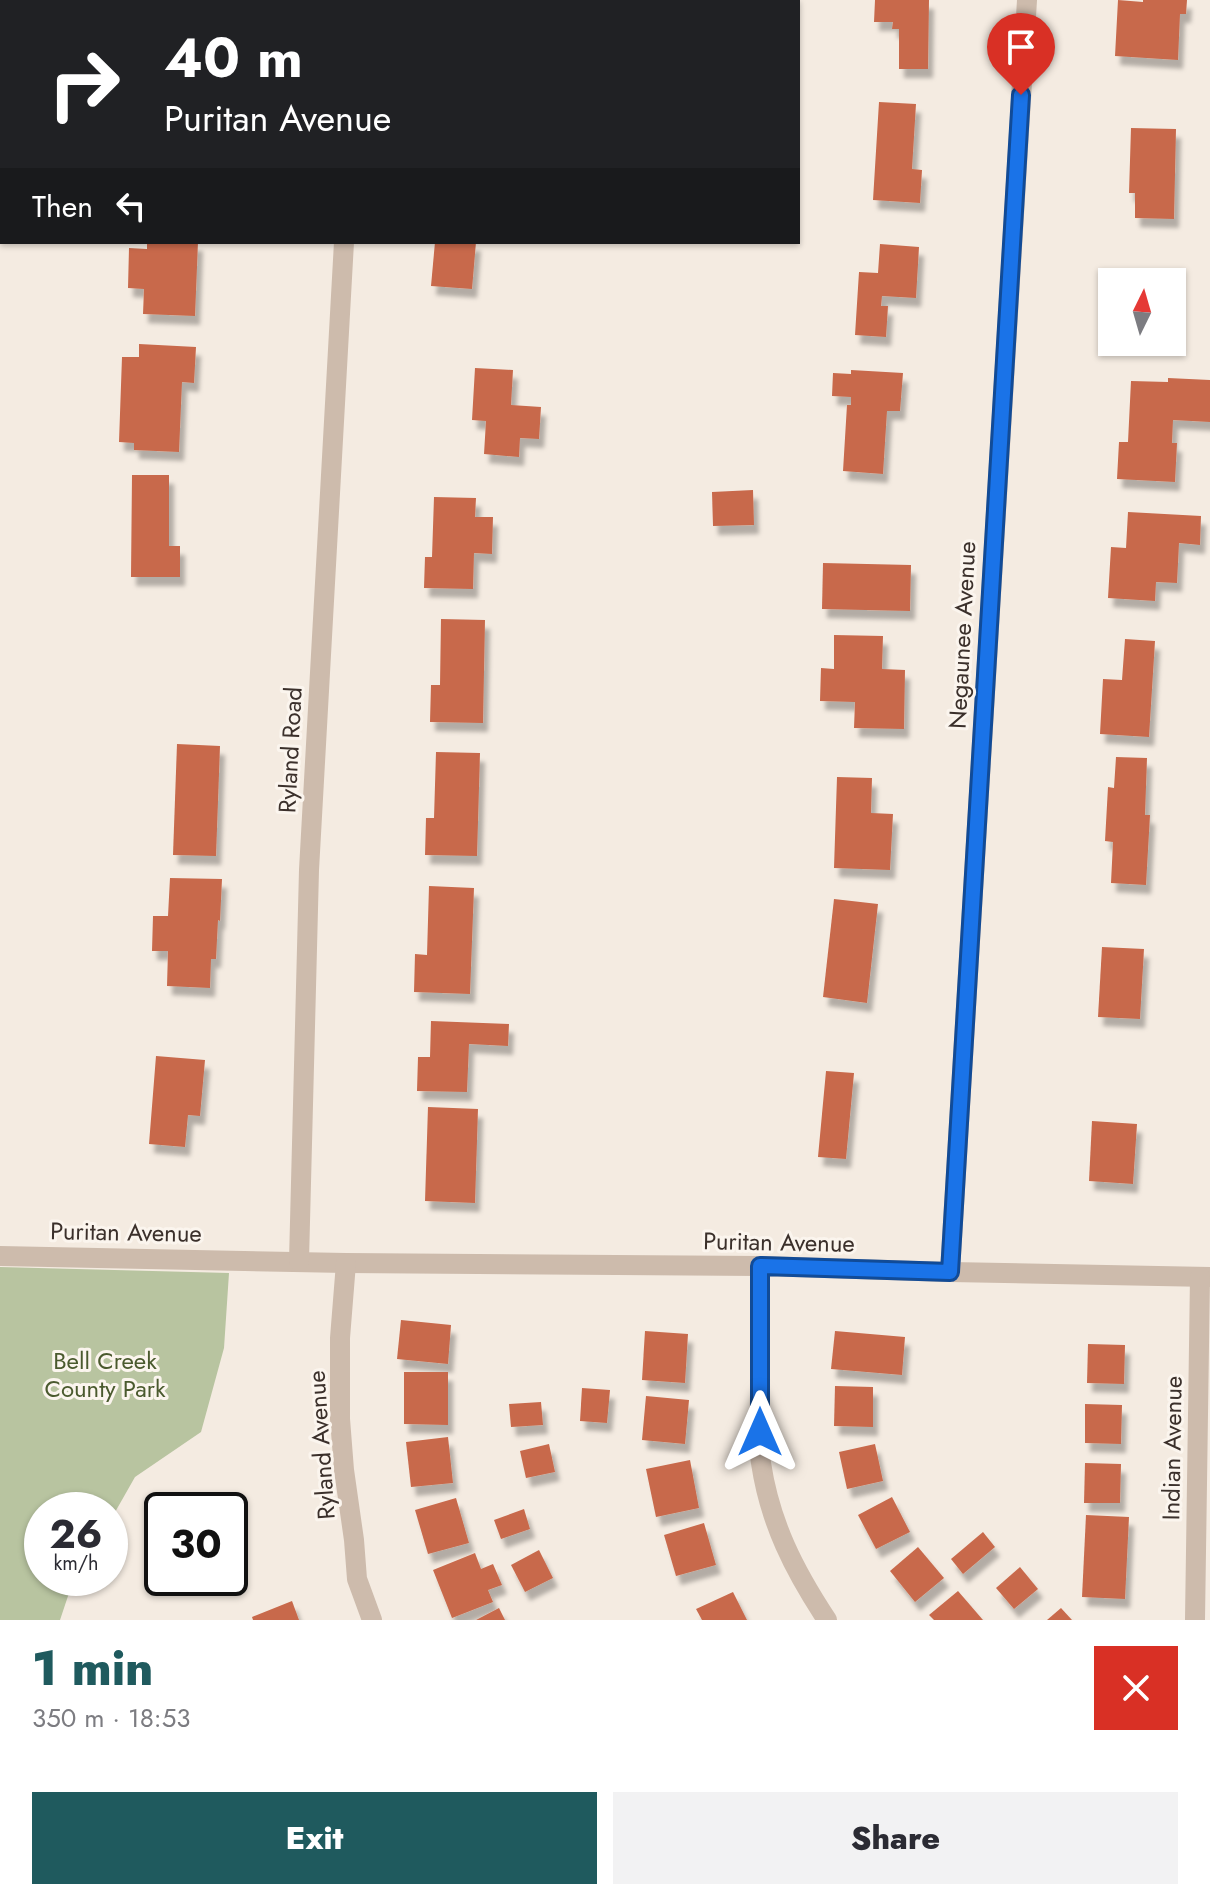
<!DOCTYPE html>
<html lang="en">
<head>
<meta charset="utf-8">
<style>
	:root { --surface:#fff; --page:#f2f2f3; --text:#2b2b33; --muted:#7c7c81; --accent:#1f5a5e }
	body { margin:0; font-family:Jost,sans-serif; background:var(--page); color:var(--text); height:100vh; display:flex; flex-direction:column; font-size:30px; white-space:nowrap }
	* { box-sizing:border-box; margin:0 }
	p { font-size:26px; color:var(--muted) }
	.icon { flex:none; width:44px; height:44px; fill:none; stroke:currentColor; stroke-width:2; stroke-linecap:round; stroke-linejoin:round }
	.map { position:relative; height:1620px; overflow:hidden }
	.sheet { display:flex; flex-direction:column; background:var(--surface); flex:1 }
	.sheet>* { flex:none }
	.guide { position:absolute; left:0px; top:0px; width:800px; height:244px; box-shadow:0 2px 6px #0004; background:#202124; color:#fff; overflow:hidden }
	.needle { width:52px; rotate:5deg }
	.fabs { position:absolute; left:1098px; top:268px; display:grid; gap:16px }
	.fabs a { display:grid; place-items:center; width:88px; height:88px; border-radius:0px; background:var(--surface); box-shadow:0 2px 6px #0004; font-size:40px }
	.speed { position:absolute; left:24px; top:1492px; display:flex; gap:16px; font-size:40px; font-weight:700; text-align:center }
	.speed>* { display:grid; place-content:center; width:104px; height:104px; border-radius:50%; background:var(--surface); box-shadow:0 2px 6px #0004; line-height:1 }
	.speed small { font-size:20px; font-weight:400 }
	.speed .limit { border:4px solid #111; border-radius:12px; background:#fff; color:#111 }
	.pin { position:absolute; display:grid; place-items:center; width:68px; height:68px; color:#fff; margin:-82px -34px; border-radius:50% 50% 50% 0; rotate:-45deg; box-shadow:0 0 8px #0007 }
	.pin .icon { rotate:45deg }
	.me { position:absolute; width:88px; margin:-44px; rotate:0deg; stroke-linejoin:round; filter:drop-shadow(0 0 6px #0008) }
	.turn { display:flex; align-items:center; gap:28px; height:168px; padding:0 32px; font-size:36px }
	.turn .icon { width:104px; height:104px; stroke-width:2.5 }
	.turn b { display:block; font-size:56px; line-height:68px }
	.then { display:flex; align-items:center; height:76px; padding:0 32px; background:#0003; gap:16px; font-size:30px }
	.round { display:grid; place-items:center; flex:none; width:84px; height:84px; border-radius:0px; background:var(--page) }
	.head { display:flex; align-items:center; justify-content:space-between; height:136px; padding:0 32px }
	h1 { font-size:48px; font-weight:800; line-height:60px; color:var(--accent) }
	.button { display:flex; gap:16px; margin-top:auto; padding:16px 32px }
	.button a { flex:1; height:92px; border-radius:0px; background:var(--accent); color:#fff; font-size:32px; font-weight:800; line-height:92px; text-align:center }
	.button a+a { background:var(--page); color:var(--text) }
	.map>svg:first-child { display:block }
	.green { fill:#b8c4a0 }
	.building { fill:#c8694b; filter:url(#shadow) }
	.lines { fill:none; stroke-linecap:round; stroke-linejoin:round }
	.street { stroke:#cdbbac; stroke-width:20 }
	.route-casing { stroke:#114b97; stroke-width:20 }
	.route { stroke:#1a73e8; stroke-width:14 }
	.labels { text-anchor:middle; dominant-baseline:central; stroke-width:6; stroke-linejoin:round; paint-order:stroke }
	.street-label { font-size:24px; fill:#3b302b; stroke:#fbf5ee }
	.park-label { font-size:24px; fill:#4a5a2e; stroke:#fbf5ee }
</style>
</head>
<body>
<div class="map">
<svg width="1210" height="1620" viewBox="0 0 1210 1620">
	<defs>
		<filter id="shadow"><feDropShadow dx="5" dy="9" stdDeviation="2" flood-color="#0004"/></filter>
	</defs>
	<rect width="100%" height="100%" fill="#f4ebe1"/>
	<path class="green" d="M0,1267L229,1273L224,1348L201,1432L135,1477L110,1521V1510H42V1578H77L70,1590L60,1620H0Z"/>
	<g class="building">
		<path d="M875,0H929L928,69H899V29H892L893,22H874Z"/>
		<path d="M1118,0L1143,2V0H1187L1186,14H1180L1178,60L1115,56Z"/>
		<path d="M879,102L916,104L912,169L922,170L920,203L873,200Z"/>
		<path d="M1131,128L1176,129L1174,219L1135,218V193H1129Z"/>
		<path d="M147,242H198L195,316L143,314L144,289L128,288L129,248L147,249Z"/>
		<path d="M435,242H476L472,289L431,286Z"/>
		<path d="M880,244L919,247L916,298L882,296L881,306H888L886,337L855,335L859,272L878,273Z"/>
		<path d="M139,344L196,347L194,383L182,382L179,452L134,450V443L119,442L122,357H139Z"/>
		<path d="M475,368L513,370L511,405L541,407L539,439L520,438L519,457L484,454L486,421L472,420Z"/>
		<path d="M851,370L903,373L900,411H887L883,474L843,471L847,405H851V397L832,396L833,373L851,374Z"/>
		<path d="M1168,378L1210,380V422L1173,420L1172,443H1177L1175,482L1117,479L1119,442H1128L1131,381L1168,382Z"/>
		<path d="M132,475H169V546H180V577H131Z"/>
		<path d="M753,490L754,525L713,526L712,492Z"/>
		<path d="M434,497L476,498L475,517H493L492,554L474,553L473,589L424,588L425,557H432Z"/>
		<path d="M1128,512L1201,516L1200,545L1179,543L1177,583L1156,582L1155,601L1108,598L1111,547L1126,548Z"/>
		<path d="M823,563L911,565L910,611L822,609Z"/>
		<path d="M441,619L485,620L483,723L430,722L431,685H440Z"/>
		<path d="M834,635L883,636L882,669L905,670L904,729L854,728L855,702L820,701L821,668L834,669Z"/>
		<path d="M1125,639L1155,641L1149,737L1100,734L1103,679L1122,680Z"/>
		<path d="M177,744L220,746L216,856L173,855Z"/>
		<path d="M436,752L480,753L477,856L425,855L426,818H434Z"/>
		<path d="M1116,757L1147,758L1145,815H1150L1146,885L1111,883L1113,842L1105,841L1108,787L1114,788Z"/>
		<path d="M837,777L872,778L871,813L893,814L890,870L834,868Z"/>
		<path d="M170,878L222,879L220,921L218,920L216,959H211L210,988L167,986L168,951H152L153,916H168Z"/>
		<path d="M429,886L474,888L470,994L414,992L415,954L427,955Z"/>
		<path d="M834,899L878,904L867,1003L823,997Z"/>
		<path d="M1102,947L1144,949L1140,1019L1098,1017Z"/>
		<path d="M431,1021L509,1024L508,1046L469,1044L467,1092L417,1091L418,1057H430Z"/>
		<path d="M156,1056L205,1060L200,1116L188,1115L185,1147L149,1144Z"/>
		<path d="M826,1071L854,1073L846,1159L818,1157Z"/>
		<path d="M428,1107L478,1109L475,1203L425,1201Z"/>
		<path d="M1092,1121L1137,1124L1133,1184L1089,1181Z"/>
		<path d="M401,1320L451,1325L448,1364L397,1359Z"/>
		<path d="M645,1331L688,1334L685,1383L642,1380Z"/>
		<path d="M835,1331L905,1337L902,1375L831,1369Z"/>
		<path d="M1088,1344L1125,1345L1124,1384L1087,1383Z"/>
		<path d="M404,1372H448V1425L404,1424Z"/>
		<path d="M835,1386L873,1387V1427L834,1426Z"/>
		<path d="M582,1388L610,1390L607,1423L580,1421Z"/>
		<path d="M646,1396L689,1400L685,1444L642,1440Z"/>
		<path d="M541,1402L543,1425L511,1427L509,1404Z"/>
		<path d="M1085,1404L1122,1405L1121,1444L1085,1443Z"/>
		<path d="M448,1437L453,1483L411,1487L406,1442Z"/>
		<path d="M549,1444L555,1472L526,1478L520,1451Z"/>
		<path d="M875,1444L883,1481L847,1489L839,1452Z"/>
		<path d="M690,1460L699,1508L656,1517L646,1469Z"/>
		<path d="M1085,1463L1121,1464L1120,1503H1084Z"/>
		<path d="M892,1497L910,1532L876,1549L858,1515Z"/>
		<path d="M456,1498L469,1543L428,1554L415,1510Z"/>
		<path d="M524,1509L530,1529L501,1539L494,1520Z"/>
		<path d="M1086,1515L1129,1517L1125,1599L1082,1597Z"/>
		<path d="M704,1523L716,1565L676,1576L664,1535Z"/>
		<path d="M983,1532L995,1547L963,1574L951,1559Z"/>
		<path d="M918,1547L944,1578L915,1602L890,1571Z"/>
		<path d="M539,1550L553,1578L525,1592L511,1565Z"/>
		<path d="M475,1553L481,1569L493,1564L502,1585L488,1590L493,1602L452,1618L433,1570Z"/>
		<path d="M1020,1567L1038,1589L1014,1609L996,1588Z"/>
		<path d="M958,1591L983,1620H934L929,1615Z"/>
		<path d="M733,1592L747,1620H702L696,1609Z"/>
		<path d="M292,1601L299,1620H253L252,1617Z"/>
		<path d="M499,1608L505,1620H476Z"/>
		<path d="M1061,1608L1072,1620H1047Z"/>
	</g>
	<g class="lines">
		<g class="street">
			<path d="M358,2V0"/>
			<path d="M0,1256L346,1263L760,1266L950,1272L1210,1277"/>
			<path d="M299,1261L309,870L344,242"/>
			<path d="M346,1263L340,1338V1419L344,1470L354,1540L357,1579L372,1620"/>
			<path d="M760,1266C760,1309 760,1352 760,1395C760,1417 757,1441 761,1463C770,1523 794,1570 827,1620"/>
			<path d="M950,1272L1027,0"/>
			<path d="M1195,1620L1200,1277"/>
		</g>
	</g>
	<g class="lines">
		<g class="route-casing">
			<path id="route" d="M760,1432V1266L950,1272L1021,95"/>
		</g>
		<use href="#route" class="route"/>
	</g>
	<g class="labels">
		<g class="street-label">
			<text transform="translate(962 635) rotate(-87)">Negaunee Avenue</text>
			<text transform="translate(290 750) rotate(-87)">Ryland Road</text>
			<text transform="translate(126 1232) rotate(1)">Puritan Avenue</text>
			<text transform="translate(779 1242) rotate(1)">Puritan Avenue</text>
			<text transform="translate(321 1445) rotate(-94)">Ryland Avenue</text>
			<text transform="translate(1172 1448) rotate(-89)">Indian Avenue</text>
		</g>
		<g class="park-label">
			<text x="105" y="1360">Bell Creek<tspan x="105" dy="28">County Park</tspan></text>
		</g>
	</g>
</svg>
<div class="fabs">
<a><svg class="needle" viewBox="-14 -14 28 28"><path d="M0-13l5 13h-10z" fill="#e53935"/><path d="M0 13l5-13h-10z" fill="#7c7c81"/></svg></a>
</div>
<div class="speed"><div>26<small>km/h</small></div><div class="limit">30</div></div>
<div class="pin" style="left:1021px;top:95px;background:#d93025"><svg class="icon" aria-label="arrive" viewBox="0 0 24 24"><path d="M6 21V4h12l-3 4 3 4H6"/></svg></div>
<svg class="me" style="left:760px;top:1432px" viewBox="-20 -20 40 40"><path d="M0-17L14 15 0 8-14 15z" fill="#1a73e8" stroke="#fff" stroke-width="4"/></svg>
<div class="guide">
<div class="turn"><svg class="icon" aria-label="right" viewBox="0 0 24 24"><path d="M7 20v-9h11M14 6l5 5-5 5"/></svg><div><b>40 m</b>Puritan Avenue</div></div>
<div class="then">Then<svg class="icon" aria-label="left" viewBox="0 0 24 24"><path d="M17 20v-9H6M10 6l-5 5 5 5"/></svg></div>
</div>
</div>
<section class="sheet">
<div class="head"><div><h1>1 min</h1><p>350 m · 18:53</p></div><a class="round" style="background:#d93025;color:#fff"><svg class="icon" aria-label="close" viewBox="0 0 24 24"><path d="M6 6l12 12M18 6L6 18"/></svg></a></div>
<div class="button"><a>Exit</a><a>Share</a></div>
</section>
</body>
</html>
